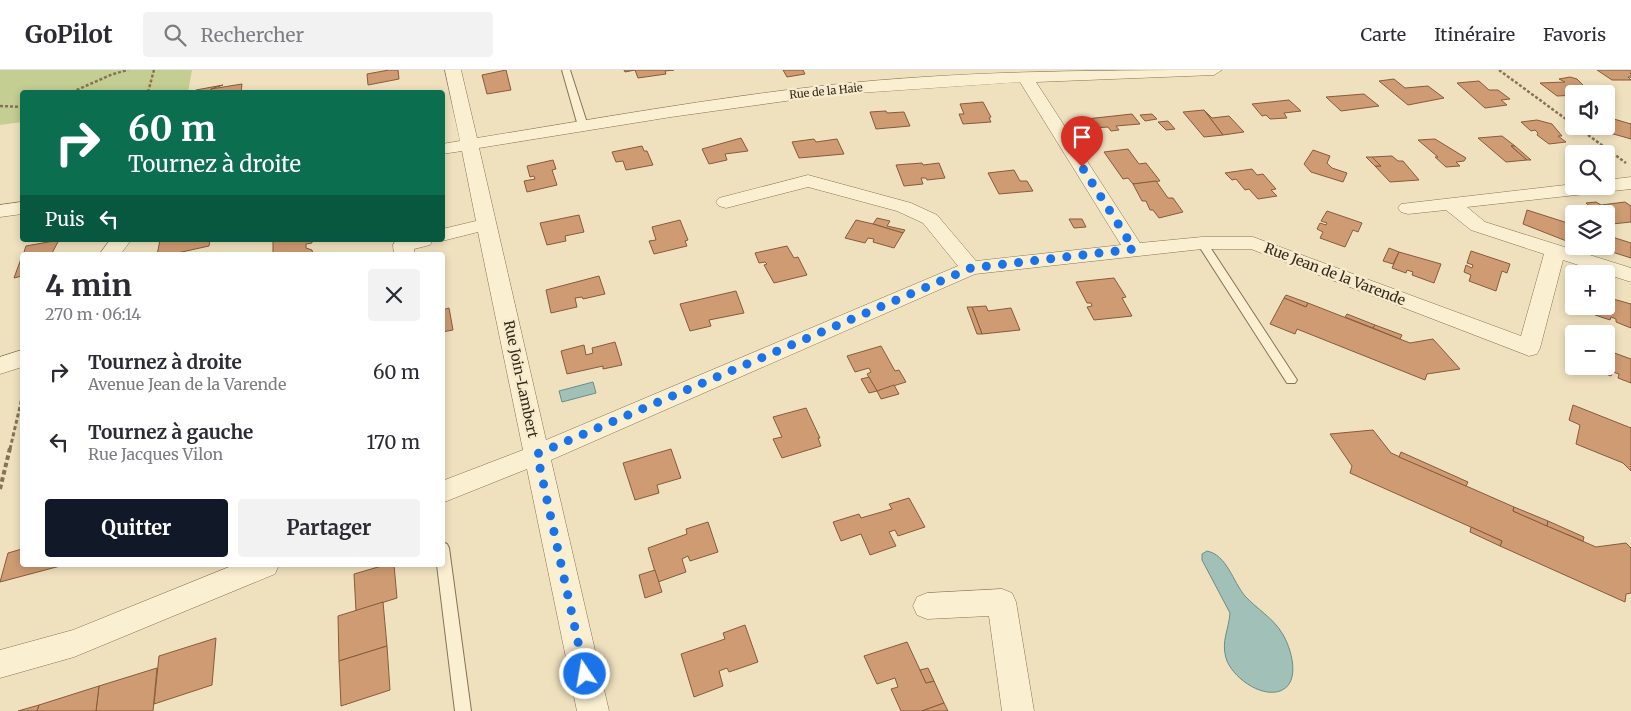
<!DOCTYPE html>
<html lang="fr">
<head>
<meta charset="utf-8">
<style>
	:root { --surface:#fff; --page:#f2f2f3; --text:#2b2b33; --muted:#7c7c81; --line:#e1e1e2; --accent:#111827 }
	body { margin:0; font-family:Merriweather,serif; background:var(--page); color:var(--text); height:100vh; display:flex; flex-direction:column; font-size:19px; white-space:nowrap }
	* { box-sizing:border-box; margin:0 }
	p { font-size:16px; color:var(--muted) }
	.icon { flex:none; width:28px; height:28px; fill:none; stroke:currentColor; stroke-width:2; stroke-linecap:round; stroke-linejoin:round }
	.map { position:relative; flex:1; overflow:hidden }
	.details { position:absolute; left:20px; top:182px; width:425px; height:315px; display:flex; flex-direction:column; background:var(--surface); border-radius:5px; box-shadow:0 2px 8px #0003 }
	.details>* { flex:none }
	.top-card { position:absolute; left:20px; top:20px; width:425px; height:152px; border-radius:5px; box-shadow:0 2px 8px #0003; background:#0b6e4f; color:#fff; overflow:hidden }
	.tools { position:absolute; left:1565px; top:15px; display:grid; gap:10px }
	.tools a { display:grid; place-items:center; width:50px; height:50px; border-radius:5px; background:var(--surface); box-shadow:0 2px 8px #0003; font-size:25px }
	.pin { position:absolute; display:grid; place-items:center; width:42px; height:42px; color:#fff; margin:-51px -21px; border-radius:50% 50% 50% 0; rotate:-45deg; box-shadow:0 0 5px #0007 }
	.pin .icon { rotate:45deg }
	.me { position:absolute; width:55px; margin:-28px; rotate:348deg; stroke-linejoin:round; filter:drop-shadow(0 0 4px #0008) }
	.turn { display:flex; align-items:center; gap:18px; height:105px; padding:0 25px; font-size:22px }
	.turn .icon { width:65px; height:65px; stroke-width:2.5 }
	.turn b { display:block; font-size:35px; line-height:42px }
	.then { display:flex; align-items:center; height:48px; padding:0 25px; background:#0003; gap:10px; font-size:19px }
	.round { display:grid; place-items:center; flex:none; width:52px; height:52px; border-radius:5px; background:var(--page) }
	.overview { display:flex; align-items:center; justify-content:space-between; height:85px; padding:0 25px }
	h1 { font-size:30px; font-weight:700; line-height:38px }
	.cta { display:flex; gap:10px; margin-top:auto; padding:10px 25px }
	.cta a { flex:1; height:58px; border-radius:5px; background:var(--accent); color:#fff; font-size:20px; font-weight:700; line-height:58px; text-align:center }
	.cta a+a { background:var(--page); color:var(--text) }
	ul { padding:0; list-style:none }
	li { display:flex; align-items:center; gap:15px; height:70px; padding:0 25px }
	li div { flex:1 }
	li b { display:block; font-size:19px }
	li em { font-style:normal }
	header { display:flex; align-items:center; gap:30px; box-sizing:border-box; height:70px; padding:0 25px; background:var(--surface); border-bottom:1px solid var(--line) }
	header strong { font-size:24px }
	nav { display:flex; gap:28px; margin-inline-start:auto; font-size:18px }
	.search { width:350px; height:45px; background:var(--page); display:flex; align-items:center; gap:12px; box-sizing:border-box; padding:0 18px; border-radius:5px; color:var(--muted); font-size:19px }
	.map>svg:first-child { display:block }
	.green { fill:#c4cd92 }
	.water { fill:#a1c0b8; stroke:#698e86 }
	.building { fill:#ce9b72; stroke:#875b3b }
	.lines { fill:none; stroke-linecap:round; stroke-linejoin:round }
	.lane-casing { stroke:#877256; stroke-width:2 }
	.street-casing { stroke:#877256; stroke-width:1 }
	.path-far2 { stroke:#877256; stroke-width:2.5; stroke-dasharray:3 2; stroke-linecap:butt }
	.path-far1 { stroke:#877256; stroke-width:3; stroke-dasharray:4 2.5; stroke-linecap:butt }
	.path { stroke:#877256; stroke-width:4; stroke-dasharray:4.5 3; stroke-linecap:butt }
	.lane { fill:#faefd1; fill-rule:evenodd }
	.street { fill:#faefd1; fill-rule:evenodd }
	.route { stroke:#1a73e8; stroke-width:9; stroke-dasharray:0 16.2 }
	.labels { text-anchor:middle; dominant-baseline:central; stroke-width:5; stroke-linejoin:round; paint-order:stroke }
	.far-street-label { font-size:11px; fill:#36291b; stroke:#f6ebcd }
	.street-label { font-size:14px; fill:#36291b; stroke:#f6ebcd }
</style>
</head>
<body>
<header>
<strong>GoPilot</strong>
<div class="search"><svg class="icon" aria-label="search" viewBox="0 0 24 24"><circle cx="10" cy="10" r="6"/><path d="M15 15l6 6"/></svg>Rechercher</div>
<nav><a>Carte</a><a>Itinéraire</a><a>Favoris</a></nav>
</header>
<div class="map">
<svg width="1631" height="641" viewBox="0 0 1631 641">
	<rect width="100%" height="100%" fill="#efe1be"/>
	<path class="green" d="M0,0H192L188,22H22V52L0,55Z"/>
	<g class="water">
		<path d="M593,312L596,323L562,332L559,321Z"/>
		<path d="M1207,481C1227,485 1233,512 1245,526C1257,539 1273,548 1282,563C1291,577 1302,613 1280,621C1260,628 1231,606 1226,588C1221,571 1229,559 1230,543L1202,490V484Z"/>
	</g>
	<g class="building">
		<path d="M389,0H398L399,9L368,15L367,4Z"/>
		<path d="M506,0L511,20L487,24L482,5Z"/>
		<path d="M624,0H674L665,1L666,4L638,8L635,0L625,2Z"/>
		<path d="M783,0H803L805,4L787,7Z"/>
		<path d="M1597,0H1631V7H1628L1631,10H1612Z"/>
		<path d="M1570,7L1577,9L1587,19L1597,24L1557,26L1540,13L1565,12L1559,9Z"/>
		<path d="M1394,9L1405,18L1428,16L1444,28L1408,35L1379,11Z"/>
		<path d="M1479,11L1489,20H1498L1510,29L1501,30L1507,35L1485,38L1457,13Z"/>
		<path d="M242,14L241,22H205H211V19Z"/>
		<path d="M223,15L211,19V22H195L196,20Z"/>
		<path d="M1364,24L1379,36L1341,41L1326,27Z"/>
		<path d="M1289,30L1301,41L1284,43L1287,48L1270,49L1266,45L1262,46L1252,34Z"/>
		<path d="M983,32L991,47L989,48L991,52L963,54L959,44H964L960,34Z"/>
		<path d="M1204,40L1212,48L1229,46L1244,62L1223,65Z"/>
		<path d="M1204,40L1223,65L1204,67L1183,42Z"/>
		<path d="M886,41L887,43L904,42L910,56L876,59L870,42Z"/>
		<path d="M1132,44L1140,54L1116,56L1119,60L1111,61L1108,57L1093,58L1086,49Z"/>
		<path d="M1152,44L1157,49L1145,51L1140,45Z"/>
		<path d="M1607,47L1631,54V69L1603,61Z"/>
		<path d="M1537,50L1552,54L1562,66H1558L1566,72L1549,74L1537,65L1538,63L1535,60L1531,61L1521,52Z"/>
		<path d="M1168,51L1175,59L1166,60L1158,52Z"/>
		<path d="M1502,66L1515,76H1511L1527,90L1506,92L1478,68Z"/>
		<path d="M741,68L748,81L725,84L727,90L709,94L702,79Z"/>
		<path d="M814,69L816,72L837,69L844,84L799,88L792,72Z"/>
		<path d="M1435,69L1466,88L1464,91L1456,92L1460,96L1446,97L1435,87H1438L1418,70Z"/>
		<path d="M642,76L644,81H647L653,95L626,100L623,91L616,92L612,82Z"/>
		<path d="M1511,76H1515L1531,90H1527Z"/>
		<path d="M1128,79L1139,94L1146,93L1160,111L1133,114L1128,108L1123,109L1104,82Z"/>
		<path d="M1313,80L1330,86L1327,93L1332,98L1347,103L1343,112L1311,102L1304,94Z"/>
		<path d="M1392,86L1398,91H1403L1419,110L1390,112L1375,96H1381L1372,87Z"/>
		<path d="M1366,87H1372L1381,96H1375Z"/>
		<path d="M553,90L556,99L552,100L557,115L527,122L524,111L535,109L534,106L530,107L527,96Z"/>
		<path d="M922,93L923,95L939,93L945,108L927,110L926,108H921L923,114L904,116L896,95Z"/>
		<path d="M1252,99L1257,105L1263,104L1276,119L1271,120L1277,126L1258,129L1249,119L1245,120L1236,109L1232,110L1225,103Z"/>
		<path d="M1014,100L1020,111H1027L1033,121L999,124L988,103Z"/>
		<path d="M1156,111L1168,128H1173L1183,142L1159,148L1153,140H1150L1146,131H1142L1133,114Z"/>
		<path d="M1596,132L1601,135L1625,132L1631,136V152L1612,154L1606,150V144H1599L1586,133Z"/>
		<path d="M1527,140L1574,155L1569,172L1523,154Z"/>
		<path d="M1327,141L1362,153L1358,162L1353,160L1345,177L1320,168L1323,162L1317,159L1320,153L1326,155L1327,153L1321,151Z"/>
		<path d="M579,145L584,162L565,166L566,171L547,175L540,153Z"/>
		<path d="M877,148L890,151L887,156L905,160L903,163L873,154Z"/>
		<path d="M1069,149H1082L1086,157L1074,158Z"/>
		<path d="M680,150L688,170L685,171L687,176L654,184L649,171L656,170L652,157Z"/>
		<path d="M856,150L873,154L903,163L894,178L873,172L874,169L868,168L865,173L845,168Z"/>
		<path d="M1606,165L1631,173V188L1606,180L1605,183L1591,179L1592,176H1606Z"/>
		<path d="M59,170L51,185H23L26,176Z"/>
		<path d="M160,170H210L209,176L168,185H157Z"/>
		<path d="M273,170H312V173L306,174V178L312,180L313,185H273Z"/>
		<path d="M787,176L794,188L798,187L807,205L774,213L764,195L767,194L765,192L759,193L755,183Z"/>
		<path d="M1389,178L1399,182L1393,194L1383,191Z"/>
		<path d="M1471,181L1510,194L1507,203L1502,201L1496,221L1469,211L1471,205L1464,202L1466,195L1472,198L1473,195L1467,193Z"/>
		<path d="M1399,182L1441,194L1434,213L1412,205L1413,202L1407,200L1406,203L1392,198Z"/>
		<path d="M22,186V206L14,208Z"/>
		<path d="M599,206L605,224L583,229L582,227L575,228L577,237L551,243L546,220Z"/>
		<path d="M1114,208L1126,227L1122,228L1132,246L1094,250L1087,237L1092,236L1091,233H1087L1076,212Z"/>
		<path d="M736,221L744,243L709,250L711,256L690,261L680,234Z"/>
		<path d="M1286,225L1308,233L1306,237L1284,228Z"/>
		<path d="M1606,227L1631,234V258L1616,252V249L1611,247L1610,250L1595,245V241L1582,236H1606Z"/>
		<path d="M1284,228L1306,237L1308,233L1410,273L1433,269L1460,299L1427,304L1425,310L1297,259L1295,264L1270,254Z"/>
		<path d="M986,236L988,241L1011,238L1020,260L982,264L972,237Z"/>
		<path d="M967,237H972L982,264H977Z"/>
		<path d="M449,238L453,260L442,262V240Z"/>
		<path d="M1347,244L1375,255L1373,258L1345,247Z"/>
		<path d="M1375,255L1402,265L1400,269L1373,258Z"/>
		<path d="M615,272L622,295L603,299V296L567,304L561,281L584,275L586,285L593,283L592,278Z"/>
		<path d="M881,276L895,301L899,300L906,312L877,321L867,304L871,302L869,298L855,302L847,286Z"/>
		<path d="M1606,280L1631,289V313L1618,308L1619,304L1613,302L1611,306L1587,296H1606Z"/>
		<path d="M869,307L877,321L869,323L861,309Z"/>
		<path d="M894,315L899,324L881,329L877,321Z"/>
		<path d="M1573,335L1631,358V401L1623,393L1576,374L1580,355L1569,350Z"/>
		<path d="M806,338L820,368H818L821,376L782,388L773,369L782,367L773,347Z"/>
		<path d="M1373,360L1391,383L1514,437L1513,441L1596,477L1626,473L1631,478V523L1626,524L1625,532L1500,476L1502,471L1350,403L1352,396L1330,364Z"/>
		<path d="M671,379L681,408L657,415L659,423L635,430L623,393Z"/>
		<path d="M1401,382L1468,412L1466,416L1399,387Z"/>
		<path d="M909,428L925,457L898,466L895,460L889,462L896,476L870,485L861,464L841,471L833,452L859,444L861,448L892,439L889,434Z"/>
		<path d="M1514,437L1548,451L1547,456L1513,441Z"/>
		<path d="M1548,451L1584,467L1583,471L1547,456Z"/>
		<path d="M708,452L718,482L690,491L688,486L682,489L686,502L658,512L648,478L687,464L686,459Z"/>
		<path d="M1471,457L1502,471L1500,476L1470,462Z"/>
		<path d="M22,479V495H64L0,512L8,483Z"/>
		<path d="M385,495H394L397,528L356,541L354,504Z"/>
		<path d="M655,500L662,522L645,528L639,505Z"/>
		<path d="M383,532L387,576L339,591L338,546Z"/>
		<path d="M745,555L758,592L729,602L727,598L719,601L723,616L694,627L681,584L725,569L723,563Z"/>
		<path d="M216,568L212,615L154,634L159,586Z"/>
		<path d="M907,572L926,613L934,611L944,633L922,641H901L891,619L898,617L895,608L877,614L864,586Z"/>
		<path d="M387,576L390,620L341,636L339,591Z"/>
		<path d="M157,598L153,641H96L99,616Z"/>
		<path d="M928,598L934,611L926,613L920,600Z"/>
		<path d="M99,616L96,641H37L39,635Z"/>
		<path d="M944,633L948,641H922Z"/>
		<path d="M39,635L37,641H18Z"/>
	</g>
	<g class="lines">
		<g class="lane-casing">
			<g id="lane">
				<path d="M562,0H570L588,56L586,58H580L578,56Z"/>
				<path d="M1202,170L1206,171L1295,307L1297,310L1295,313H1287L1197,173Z"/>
				<path d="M442,472L447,474L449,478L471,641H455L437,495H442Z"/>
			</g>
		</g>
		<g class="street-casing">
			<g id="street">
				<path d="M445,0H461L477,68C594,49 711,28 829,15C959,1 1091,0 1222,0L1214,5L1036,12L1140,173L1202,167H1253L1521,266L1544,184L1471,160L1446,140L1408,144L1401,142L1398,138L1401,134L1574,114V116H1606V110L1631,107V119L1467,137L1485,152L1631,198V212L1563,190L1540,278L1537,284L1529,286L1251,179H1202L975,204L551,390L609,641H577L527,399L442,433V411L523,380L478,162L442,171L437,170H442V159L476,151L462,81L442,84V74L460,71ZM1020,12L1121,175L976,191L937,145L911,133L808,105L719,128L716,132L719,136L726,138L808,117L897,141L923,153L958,196L546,370L479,78L671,47L829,25Z"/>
				<path d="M22,132V144L0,147V135Z"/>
				<path d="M110,170H131L120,185H99Z"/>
				<path d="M396,170H433L430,175L414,179V185H394L393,175Z"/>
				<path d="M22,280V297L0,304V287Z"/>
				<path d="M234,495H279L275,504L74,587L0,608V580L73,560Z"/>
				<path d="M1002,519L1012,523L1016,532L1034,641H1002L989,546L927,549L917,545L913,536L917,527L927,523Z"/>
			</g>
		</g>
		<g class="path-far2">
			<path d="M1499,0L1574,55"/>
			<path d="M72,22L113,4L128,0"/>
			<path d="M148,22L154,0"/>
			<path d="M0,36L22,37"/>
			<path d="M1576,56L1626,93"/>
		</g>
		<path class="path-far1" d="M10,379L22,328"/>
		<path class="path" d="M0,419L10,378"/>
		<use href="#lane" class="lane"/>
		<use href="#street" class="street"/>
	</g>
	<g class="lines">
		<path class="route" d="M585,604L537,384L971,198L1134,179L1082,97"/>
	</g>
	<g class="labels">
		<g class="far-street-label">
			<text transform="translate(826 21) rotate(-6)">Rue de la Haie</text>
		</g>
		<g class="street-label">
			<text transform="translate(1335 204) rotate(21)">Rue Jean de la Varende</text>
			<text transform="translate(521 309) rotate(78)">Rue Join-Lambert</text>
		</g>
	</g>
</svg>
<div class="tools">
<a><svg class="icon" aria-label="sound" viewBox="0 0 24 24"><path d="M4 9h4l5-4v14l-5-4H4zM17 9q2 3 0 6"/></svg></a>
<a><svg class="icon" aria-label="search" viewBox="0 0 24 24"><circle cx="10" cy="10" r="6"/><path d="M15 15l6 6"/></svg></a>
<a><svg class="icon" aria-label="layers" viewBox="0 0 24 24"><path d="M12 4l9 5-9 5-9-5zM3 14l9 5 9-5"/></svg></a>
<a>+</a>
<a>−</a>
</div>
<div class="pin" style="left:1082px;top:97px;background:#d93025"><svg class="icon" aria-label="arrive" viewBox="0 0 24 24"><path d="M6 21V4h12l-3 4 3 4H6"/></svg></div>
<svg class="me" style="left:585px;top:604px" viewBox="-20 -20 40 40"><circle r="17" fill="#1a73e8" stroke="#fff" stroke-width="3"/><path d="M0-11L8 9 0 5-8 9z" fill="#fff"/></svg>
<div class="top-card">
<div class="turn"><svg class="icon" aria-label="right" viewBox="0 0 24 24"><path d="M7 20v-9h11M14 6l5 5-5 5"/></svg><div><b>60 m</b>Tournez à droite</div></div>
<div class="then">Puis<svg class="icon" aria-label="left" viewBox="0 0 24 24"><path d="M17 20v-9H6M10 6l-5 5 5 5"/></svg></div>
</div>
<section class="details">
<div class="overview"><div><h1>4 min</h1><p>270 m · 06:14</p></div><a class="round"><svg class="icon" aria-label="close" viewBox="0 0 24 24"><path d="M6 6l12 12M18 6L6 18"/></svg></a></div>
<ul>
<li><svg class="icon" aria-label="right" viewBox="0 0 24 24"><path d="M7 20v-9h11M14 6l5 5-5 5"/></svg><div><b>Tournez à droite</b><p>Avenue Jean de la Varende</p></div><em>60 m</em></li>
<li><svg class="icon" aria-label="left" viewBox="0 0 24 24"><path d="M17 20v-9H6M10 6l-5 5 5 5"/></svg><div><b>Tournez à gauche</b><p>Rue Jacques Vilon</p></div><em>170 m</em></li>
</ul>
<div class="cta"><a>Quitter</a><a>Partager</a></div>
</section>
</div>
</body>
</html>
